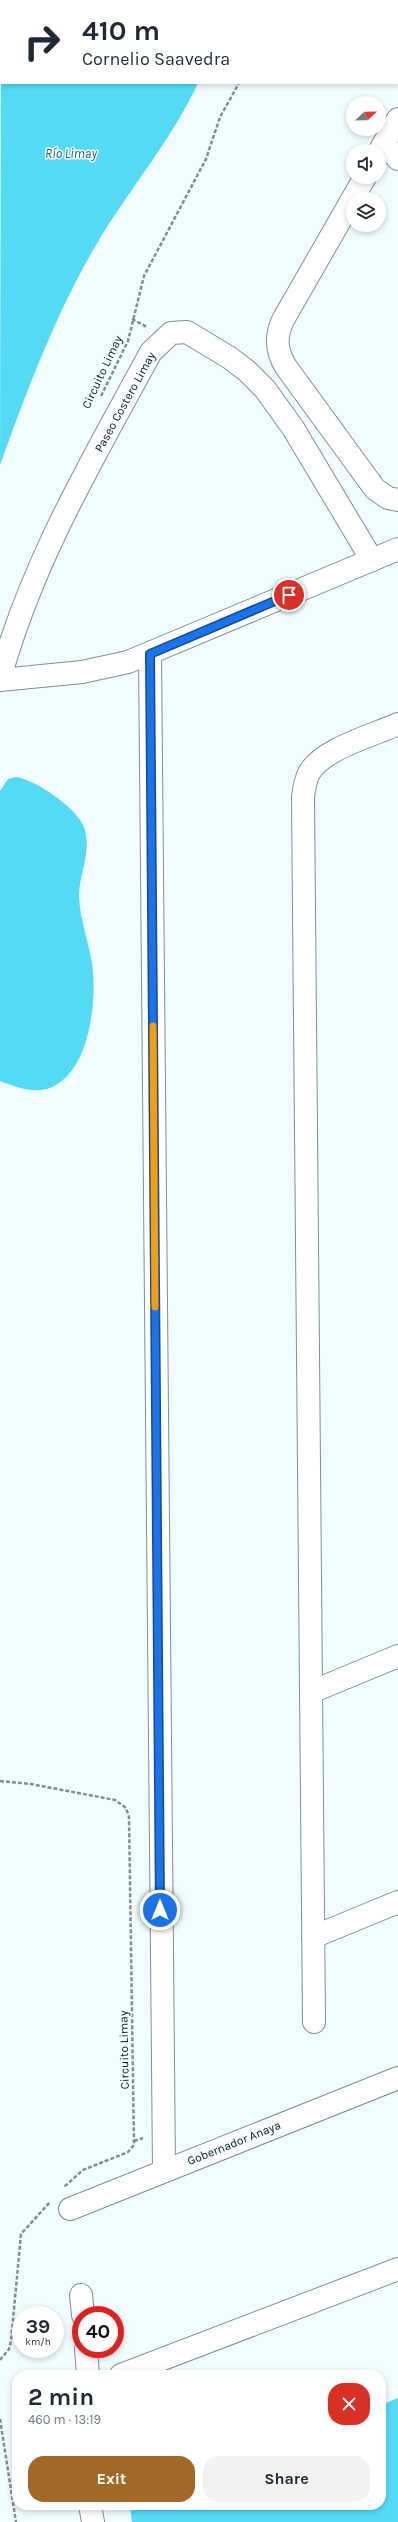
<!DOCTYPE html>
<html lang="en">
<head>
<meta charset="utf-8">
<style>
	:root { --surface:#fff; --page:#f2f2f3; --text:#1f2937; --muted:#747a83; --accent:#a16826 }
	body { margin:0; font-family:Karla,sans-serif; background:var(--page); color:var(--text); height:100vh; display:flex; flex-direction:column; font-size:15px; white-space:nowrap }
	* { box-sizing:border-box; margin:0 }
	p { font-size:13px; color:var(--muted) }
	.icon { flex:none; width:22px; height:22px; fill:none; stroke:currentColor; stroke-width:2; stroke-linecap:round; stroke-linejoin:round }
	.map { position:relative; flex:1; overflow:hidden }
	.drawer { position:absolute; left:12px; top:2370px; width:374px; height:140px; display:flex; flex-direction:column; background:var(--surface); border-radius:16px; box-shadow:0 2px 6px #0003 }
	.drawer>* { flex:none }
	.guide { position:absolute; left:0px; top:0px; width:398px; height:84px; box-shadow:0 2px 6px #0003; background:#fff; color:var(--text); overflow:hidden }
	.needle { width:26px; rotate:68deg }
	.fabs { position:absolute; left:346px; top:96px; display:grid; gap:8px }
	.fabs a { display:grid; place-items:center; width:40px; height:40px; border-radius:50%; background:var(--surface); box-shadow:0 2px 6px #0003; font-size:20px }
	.speed { position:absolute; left:12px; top:2306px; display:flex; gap:8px; font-size:20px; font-weight:700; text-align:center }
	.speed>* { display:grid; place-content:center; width:52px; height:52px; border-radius:50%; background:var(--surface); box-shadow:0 2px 6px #0003; line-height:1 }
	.speed small { font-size:10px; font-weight:400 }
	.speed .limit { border:6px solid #d22; background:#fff; color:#111 }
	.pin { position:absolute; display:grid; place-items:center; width:34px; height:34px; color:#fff; margin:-17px; border:2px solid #fff; border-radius:50%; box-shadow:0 1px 4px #0007 }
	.me { position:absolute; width:44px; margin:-22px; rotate:0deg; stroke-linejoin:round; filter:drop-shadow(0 0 3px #0008) }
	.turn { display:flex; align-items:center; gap:14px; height:84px; padding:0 16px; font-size:18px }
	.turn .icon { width:52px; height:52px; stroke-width:2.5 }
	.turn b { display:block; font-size:28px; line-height:34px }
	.round { display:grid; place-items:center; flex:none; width:42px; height:42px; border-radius:16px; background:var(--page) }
	.headline { display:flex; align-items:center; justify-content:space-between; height:68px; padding:0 16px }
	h1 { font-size:24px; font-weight:700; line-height:30px }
	.action { display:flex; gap:8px; margin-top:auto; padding:8px 16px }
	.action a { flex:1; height:46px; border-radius:16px; background:var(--accent); color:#fff; font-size:16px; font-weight:700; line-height:46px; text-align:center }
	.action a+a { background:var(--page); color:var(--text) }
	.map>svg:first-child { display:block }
	.forest { fill:#4ed7f2 }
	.water { fill:#53dbf6 }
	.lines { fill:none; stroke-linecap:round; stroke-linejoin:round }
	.minor-casing { stroke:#7a9197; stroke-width:24 }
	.tertiary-casing { stroke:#7a9197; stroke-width:24 }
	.path { stroke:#848e90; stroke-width:2.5; stroke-dasharray:4 2; stroke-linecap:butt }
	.minor { stroke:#fff; stroke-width:22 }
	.tertiary { stroke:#fff; stroke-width:22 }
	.route-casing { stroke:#114b97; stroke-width:10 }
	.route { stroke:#1a73e8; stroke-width:7 }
	.slow { stroke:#f59e0b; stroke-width:7 }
	.labels { text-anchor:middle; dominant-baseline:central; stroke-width:3; stroke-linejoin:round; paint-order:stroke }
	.street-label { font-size:12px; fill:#10191b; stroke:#f1fcfe }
	.water-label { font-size:13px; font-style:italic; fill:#275e6a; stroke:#f1fcfe }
</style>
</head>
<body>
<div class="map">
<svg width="398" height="2522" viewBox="0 0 398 2522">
	<rect width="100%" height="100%" fill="#f1fcfe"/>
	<path class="forest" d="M0,0H23L1,1L0,40Z"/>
	<g class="water">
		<path d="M23,0H227L23,1Z"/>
		<path d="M1,38V83H198C172,139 131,187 99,240C57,310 28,388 0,465Z"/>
		<path d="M16,777C36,780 75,807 83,825C93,848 80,871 79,894C79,920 91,946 93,972C96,1008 88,1073 50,1088C34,1094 15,1087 0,1081V791L8,779Z"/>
		<path d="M398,2398V2522H132L130,2507L134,2505H381V2405Z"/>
	</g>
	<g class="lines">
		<g class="minor-casing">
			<g id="minor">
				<path d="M384,144L398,159"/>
				<path d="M379,152L398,119"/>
				<path d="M365,177L283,320C275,337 276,351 286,367L375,489L388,498L398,500"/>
				<path d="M0,678C32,561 94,457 151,352L171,333L187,332L230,358L247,371L265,389L293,428L372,560"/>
				<path d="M311,1692L398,1656"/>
				<path d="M313,1937L398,1902"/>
				<path d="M314,2022L303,797C304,789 305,781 309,773C322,749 374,735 398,724"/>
				<path d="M81,2295L83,2315"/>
				<path d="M86,2349L88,2375"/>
				<path d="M121,2375L398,2269"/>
				<path d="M90,2505L93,2522"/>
			</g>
		</g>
		<g class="tertiary-casing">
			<g id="tertiary">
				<path d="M150,654L164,2171"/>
				<path d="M0,680L82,672L128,662L398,549"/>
				<path d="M70,2209L398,2078"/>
			</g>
		</g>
		<g class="path">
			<path d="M283,1V0"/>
			<path d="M132,319L147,327"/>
			<path d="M101,396L128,341L144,276L206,159L220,117L239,83"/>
			<path d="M0,1781L31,1784L115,1800L126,1808L129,1817L134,2145L128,2152L83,2170L64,2187"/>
			<path d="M134,2141L143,2138"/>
			<path d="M0,2360L9,2349L11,2341L21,2234L50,2202"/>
			<path d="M0,2419L16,2522"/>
		</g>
		<use href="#minor" class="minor"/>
		<use href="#tertiary" class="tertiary"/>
	</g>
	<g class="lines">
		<g class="route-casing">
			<path id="route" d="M160,1910L150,654L289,595"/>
		</g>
		<use href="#route" class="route"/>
		<path class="slow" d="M153,1026L155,1307"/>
	</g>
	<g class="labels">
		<g class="street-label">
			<text transform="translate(102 372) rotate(-65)">Circuito Limay</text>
			<text transform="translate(125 402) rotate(-61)">Paseo Costero Limay</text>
			<text transform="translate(124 2050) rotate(-91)">Circuito Limay</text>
			<text transform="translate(234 2143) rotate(-22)">Gobernador Anaya</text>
		</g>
		<g class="water-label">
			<text x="71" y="153">Río Limay</text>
		</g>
	</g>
</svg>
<div class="fabs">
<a><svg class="needle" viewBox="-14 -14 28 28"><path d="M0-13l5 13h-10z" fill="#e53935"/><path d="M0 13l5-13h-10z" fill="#747a83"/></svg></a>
<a><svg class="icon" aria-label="sound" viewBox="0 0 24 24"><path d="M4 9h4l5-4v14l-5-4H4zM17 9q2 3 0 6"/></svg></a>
<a><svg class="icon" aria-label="layers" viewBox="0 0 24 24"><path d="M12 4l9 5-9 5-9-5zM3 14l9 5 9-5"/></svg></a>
</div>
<div class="speed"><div>39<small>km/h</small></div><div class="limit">40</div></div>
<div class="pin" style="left:289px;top:595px;background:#d93025"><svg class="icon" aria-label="arrive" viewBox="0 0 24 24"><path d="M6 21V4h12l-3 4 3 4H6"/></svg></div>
<svg class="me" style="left:160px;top:1910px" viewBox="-20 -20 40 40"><circle r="17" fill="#1a73e8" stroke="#fff" stroke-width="3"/><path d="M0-11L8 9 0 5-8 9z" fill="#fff"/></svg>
<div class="guide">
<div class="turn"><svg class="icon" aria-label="right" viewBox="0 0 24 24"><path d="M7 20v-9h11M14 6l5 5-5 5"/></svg><div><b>410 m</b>Cornelio Saavedra</div></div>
</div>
<section class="drawer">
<div class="headline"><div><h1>2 min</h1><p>460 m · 13:19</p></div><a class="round" style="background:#d93025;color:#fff"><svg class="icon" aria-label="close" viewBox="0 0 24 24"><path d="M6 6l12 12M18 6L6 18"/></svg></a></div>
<div class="action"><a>Exit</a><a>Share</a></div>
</section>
</div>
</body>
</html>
